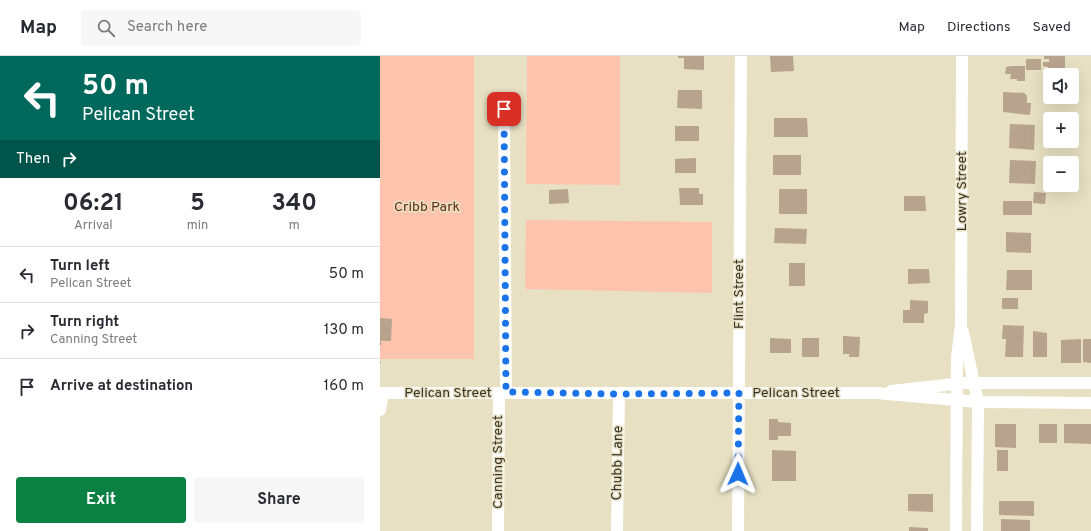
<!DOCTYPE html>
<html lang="en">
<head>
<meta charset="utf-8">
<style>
	:root { --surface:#fff; --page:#f7f7f7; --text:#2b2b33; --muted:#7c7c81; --line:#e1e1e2; --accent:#0b8043 }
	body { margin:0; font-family:Overpass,sans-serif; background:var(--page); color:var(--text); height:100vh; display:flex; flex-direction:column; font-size:15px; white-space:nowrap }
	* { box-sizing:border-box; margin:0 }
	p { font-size:13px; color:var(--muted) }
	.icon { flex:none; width:22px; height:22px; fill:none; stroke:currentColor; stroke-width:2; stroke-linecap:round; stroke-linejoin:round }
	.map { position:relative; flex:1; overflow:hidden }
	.sheet { display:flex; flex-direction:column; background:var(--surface); width:380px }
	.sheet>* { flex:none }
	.hud { background:#00695c; color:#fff; overflow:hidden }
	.fabs { position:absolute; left:663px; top:12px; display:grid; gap:8px }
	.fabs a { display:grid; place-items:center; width:36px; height:36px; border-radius:4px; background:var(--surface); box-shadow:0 4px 16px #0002; font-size:20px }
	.pin { position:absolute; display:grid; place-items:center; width:34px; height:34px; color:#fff; margin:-17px; border-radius:8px; box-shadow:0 2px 6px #0006 }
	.me { position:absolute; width:44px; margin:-22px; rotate:1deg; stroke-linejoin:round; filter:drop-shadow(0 0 3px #0008) }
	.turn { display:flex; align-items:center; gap:14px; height:84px; padding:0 16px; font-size:18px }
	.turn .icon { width:52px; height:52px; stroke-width:2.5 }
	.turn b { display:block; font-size:28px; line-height:34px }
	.then { display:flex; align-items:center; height:38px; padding:0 16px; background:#0003; gap:8px; font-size:15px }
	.eta { display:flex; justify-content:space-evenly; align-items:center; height:68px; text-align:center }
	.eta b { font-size:24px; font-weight:700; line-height:28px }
	.action { display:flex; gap:8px; margin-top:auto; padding:8px 16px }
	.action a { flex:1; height:46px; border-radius:4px; background:var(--accent); color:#fff; font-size:16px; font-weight:700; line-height:46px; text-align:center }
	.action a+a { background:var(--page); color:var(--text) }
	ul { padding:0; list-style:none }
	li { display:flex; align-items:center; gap:12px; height:56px; padding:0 16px; border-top:1px solid var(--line) }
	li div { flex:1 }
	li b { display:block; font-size:15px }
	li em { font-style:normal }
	header { display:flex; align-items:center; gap:24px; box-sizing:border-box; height:56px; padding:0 20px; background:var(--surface); border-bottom:1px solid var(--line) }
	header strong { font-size:19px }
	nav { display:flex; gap:22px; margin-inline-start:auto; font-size:14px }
	.search { width:280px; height:36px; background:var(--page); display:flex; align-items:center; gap:10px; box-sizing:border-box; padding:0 14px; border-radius:4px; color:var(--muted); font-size:15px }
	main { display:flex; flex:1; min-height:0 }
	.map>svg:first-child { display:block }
	.green { fill:#fdc3ac }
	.building { fill:#b8a48e }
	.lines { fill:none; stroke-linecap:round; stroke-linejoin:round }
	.path { stroke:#938e7a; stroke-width:2; stroke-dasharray:3 2; stroke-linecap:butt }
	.minor { stroke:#fff; stroke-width:12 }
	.route { stroke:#1a73e8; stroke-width:7; stroke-dasharray:0 12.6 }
	.labels { text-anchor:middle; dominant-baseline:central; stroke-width:3; stroke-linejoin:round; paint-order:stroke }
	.street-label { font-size:14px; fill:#353227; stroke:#e7e0c3 }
	.park-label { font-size:14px; fill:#622b12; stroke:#e7e0c3 }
</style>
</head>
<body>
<header>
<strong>Map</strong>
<div class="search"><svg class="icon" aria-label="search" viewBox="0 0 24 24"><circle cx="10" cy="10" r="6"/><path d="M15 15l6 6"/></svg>Search here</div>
<nav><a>Map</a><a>Directions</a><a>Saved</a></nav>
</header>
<main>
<section class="sheet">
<div class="hud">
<div class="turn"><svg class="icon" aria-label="left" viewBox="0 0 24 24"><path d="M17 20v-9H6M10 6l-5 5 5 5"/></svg><div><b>50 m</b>Pelican Street</div></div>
<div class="then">Then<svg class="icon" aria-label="right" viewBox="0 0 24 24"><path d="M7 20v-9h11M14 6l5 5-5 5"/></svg></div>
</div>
<div class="eta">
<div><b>06:21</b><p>Arrival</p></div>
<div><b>5</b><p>min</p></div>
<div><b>340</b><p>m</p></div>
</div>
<ul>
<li><svg class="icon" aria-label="left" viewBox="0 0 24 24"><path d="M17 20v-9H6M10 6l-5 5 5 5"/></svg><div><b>Turn left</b><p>Pelican Street</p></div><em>50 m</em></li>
<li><svg class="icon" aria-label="right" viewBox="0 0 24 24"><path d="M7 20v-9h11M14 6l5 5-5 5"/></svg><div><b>Turn right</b><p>Canning Street</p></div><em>130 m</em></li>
<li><svg class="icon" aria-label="arrive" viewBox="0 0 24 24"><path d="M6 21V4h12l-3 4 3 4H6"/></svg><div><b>Arrive at destination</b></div><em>160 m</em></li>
</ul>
<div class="action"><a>Exit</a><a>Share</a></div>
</section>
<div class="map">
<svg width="711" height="475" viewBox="0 0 711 475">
	<rect width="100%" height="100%" fill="#e7e0c3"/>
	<g class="green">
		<rect x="0" y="0" width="94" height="303"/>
		<path d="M147,0H240V129L146,128Z"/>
		<path d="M146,164L332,166V237L145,233Z"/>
	</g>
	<g class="building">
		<path d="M298,0H324V14L304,13V2H298Z"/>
		<path d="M390,0H413L414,15L391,16Z"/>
		<path d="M664,0H685V16H682V19H670V24H664L663,17L668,16V11L663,10V6H669V3H664Z"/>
		<rect x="646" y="3" width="15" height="11"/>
		<path d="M631,10H645V25H637V23H630L631,18H625L626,11Z"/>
		<path d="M298,34H322V53L297,52Z"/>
		<path d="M623,36L645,37V39H647V47H651L650,59L623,56Z"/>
		<path d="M394,62H427L428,81H394Z"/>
		<path d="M630,68L655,69L654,94L629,92Z"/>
		<rect x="295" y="70" width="24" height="15"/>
		<rect x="393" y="99" width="28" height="20"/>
		<path d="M316,102V117H295V103Z"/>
		<path d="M630,104L656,105L655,128L629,127Z"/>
		<path d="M299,132H319V138H323V149H300Z"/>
		<path d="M188,133L189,147L169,148V134Z"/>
		<rect x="399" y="133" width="28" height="25"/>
		<path d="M654,136L666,137L665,148L653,147Z"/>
		<path d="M524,140H545L546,155H524Z"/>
		<rect x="623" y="145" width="29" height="14"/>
		<path d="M395,172L427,173L426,188L394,187Z"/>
		<path d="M626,176L651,177V197L626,196Z"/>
		<rect x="409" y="207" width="16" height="23"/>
		<path d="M528,213H549L550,227L528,228Z"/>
		<path d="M627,214H652V234H626Z"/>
		<rect x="622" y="242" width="16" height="11"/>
		<path d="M530,244L548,245V257L544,258V267H523V254H530Z"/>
		<path d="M0,262L12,263L11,285H0Z"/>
		<path d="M623,269L644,270L643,301H625L626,283H622Z"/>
		<path d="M653,275L667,277V301H653Z"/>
		<path d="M463,280L480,281L479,301H469V298H463Z"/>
		<path d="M390,282L411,283V297H390Z"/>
		<rect x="422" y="282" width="17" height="19"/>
		<path d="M701,283V307H681V284Z"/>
		<path d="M703,283H711V307L703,306Z"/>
		<path d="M389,363H398V366L411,367V380H398V384H389Z"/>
		<path d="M615,368H636V392L615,391Z"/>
		<rect x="659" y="368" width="18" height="19"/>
		<path d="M684,368H711V388L684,387Z"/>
		<path d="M392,394L416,395V425H392Z"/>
		<rect x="617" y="394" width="11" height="21"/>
		<path d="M528,438H553V456L528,455Z"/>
		<path d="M619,445H654V460L619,459Z"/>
		<path d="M621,463L650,464V475H621Z"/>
		<path d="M529,471L548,472V475H529Z"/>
	</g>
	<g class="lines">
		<g class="path">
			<path d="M0,286V290"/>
			<path d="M0,306V307"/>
		</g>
		<g class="minor">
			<path d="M124,53L126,337"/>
			<path d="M583,276L598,346L597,475"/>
			<path d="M511,335L583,327H711"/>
			<path d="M0,337H496L598,346L711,347"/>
			<path d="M0,354L3,337"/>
			<path d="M118,475L119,337"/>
			<path d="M237,475L239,338"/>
			<path d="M358,475L361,0"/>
			<path d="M576,475L577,301L581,269L582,0"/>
		</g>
	</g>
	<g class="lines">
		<path class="route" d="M124,53L126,336L239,338L359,337L358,418"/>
	</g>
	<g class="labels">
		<g class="street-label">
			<text transform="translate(582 135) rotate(-90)">Lowry Street</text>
			<text transform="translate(359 238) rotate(-90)">Flint Street</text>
			<text x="68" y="337">Pelican Street</text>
			<text x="416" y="337">Pelican Street</text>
			<text transform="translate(118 406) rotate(-90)">Canning Street</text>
			<text transform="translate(238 407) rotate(-89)">Chubb Lane</text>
		</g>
		<g class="park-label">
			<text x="47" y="151">Cribb Park</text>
		</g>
	</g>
</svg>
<div class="fabs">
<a><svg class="icon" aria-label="sound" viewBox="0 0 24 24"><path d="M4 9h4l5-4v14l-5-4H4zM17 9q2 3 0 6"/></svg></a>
<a>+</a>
<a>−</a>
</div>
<div class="pin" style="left:124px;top:53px;background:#d93025"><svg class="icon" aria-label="arrive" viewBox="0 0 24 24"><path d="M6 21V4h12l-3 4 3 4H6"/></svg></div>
<svg class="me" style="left:358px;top:418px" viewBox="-20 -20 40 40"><path d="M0-17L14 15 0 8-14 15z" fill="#1a73e8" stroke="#fff" stroke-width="4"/></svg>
</div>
</main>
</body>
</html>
